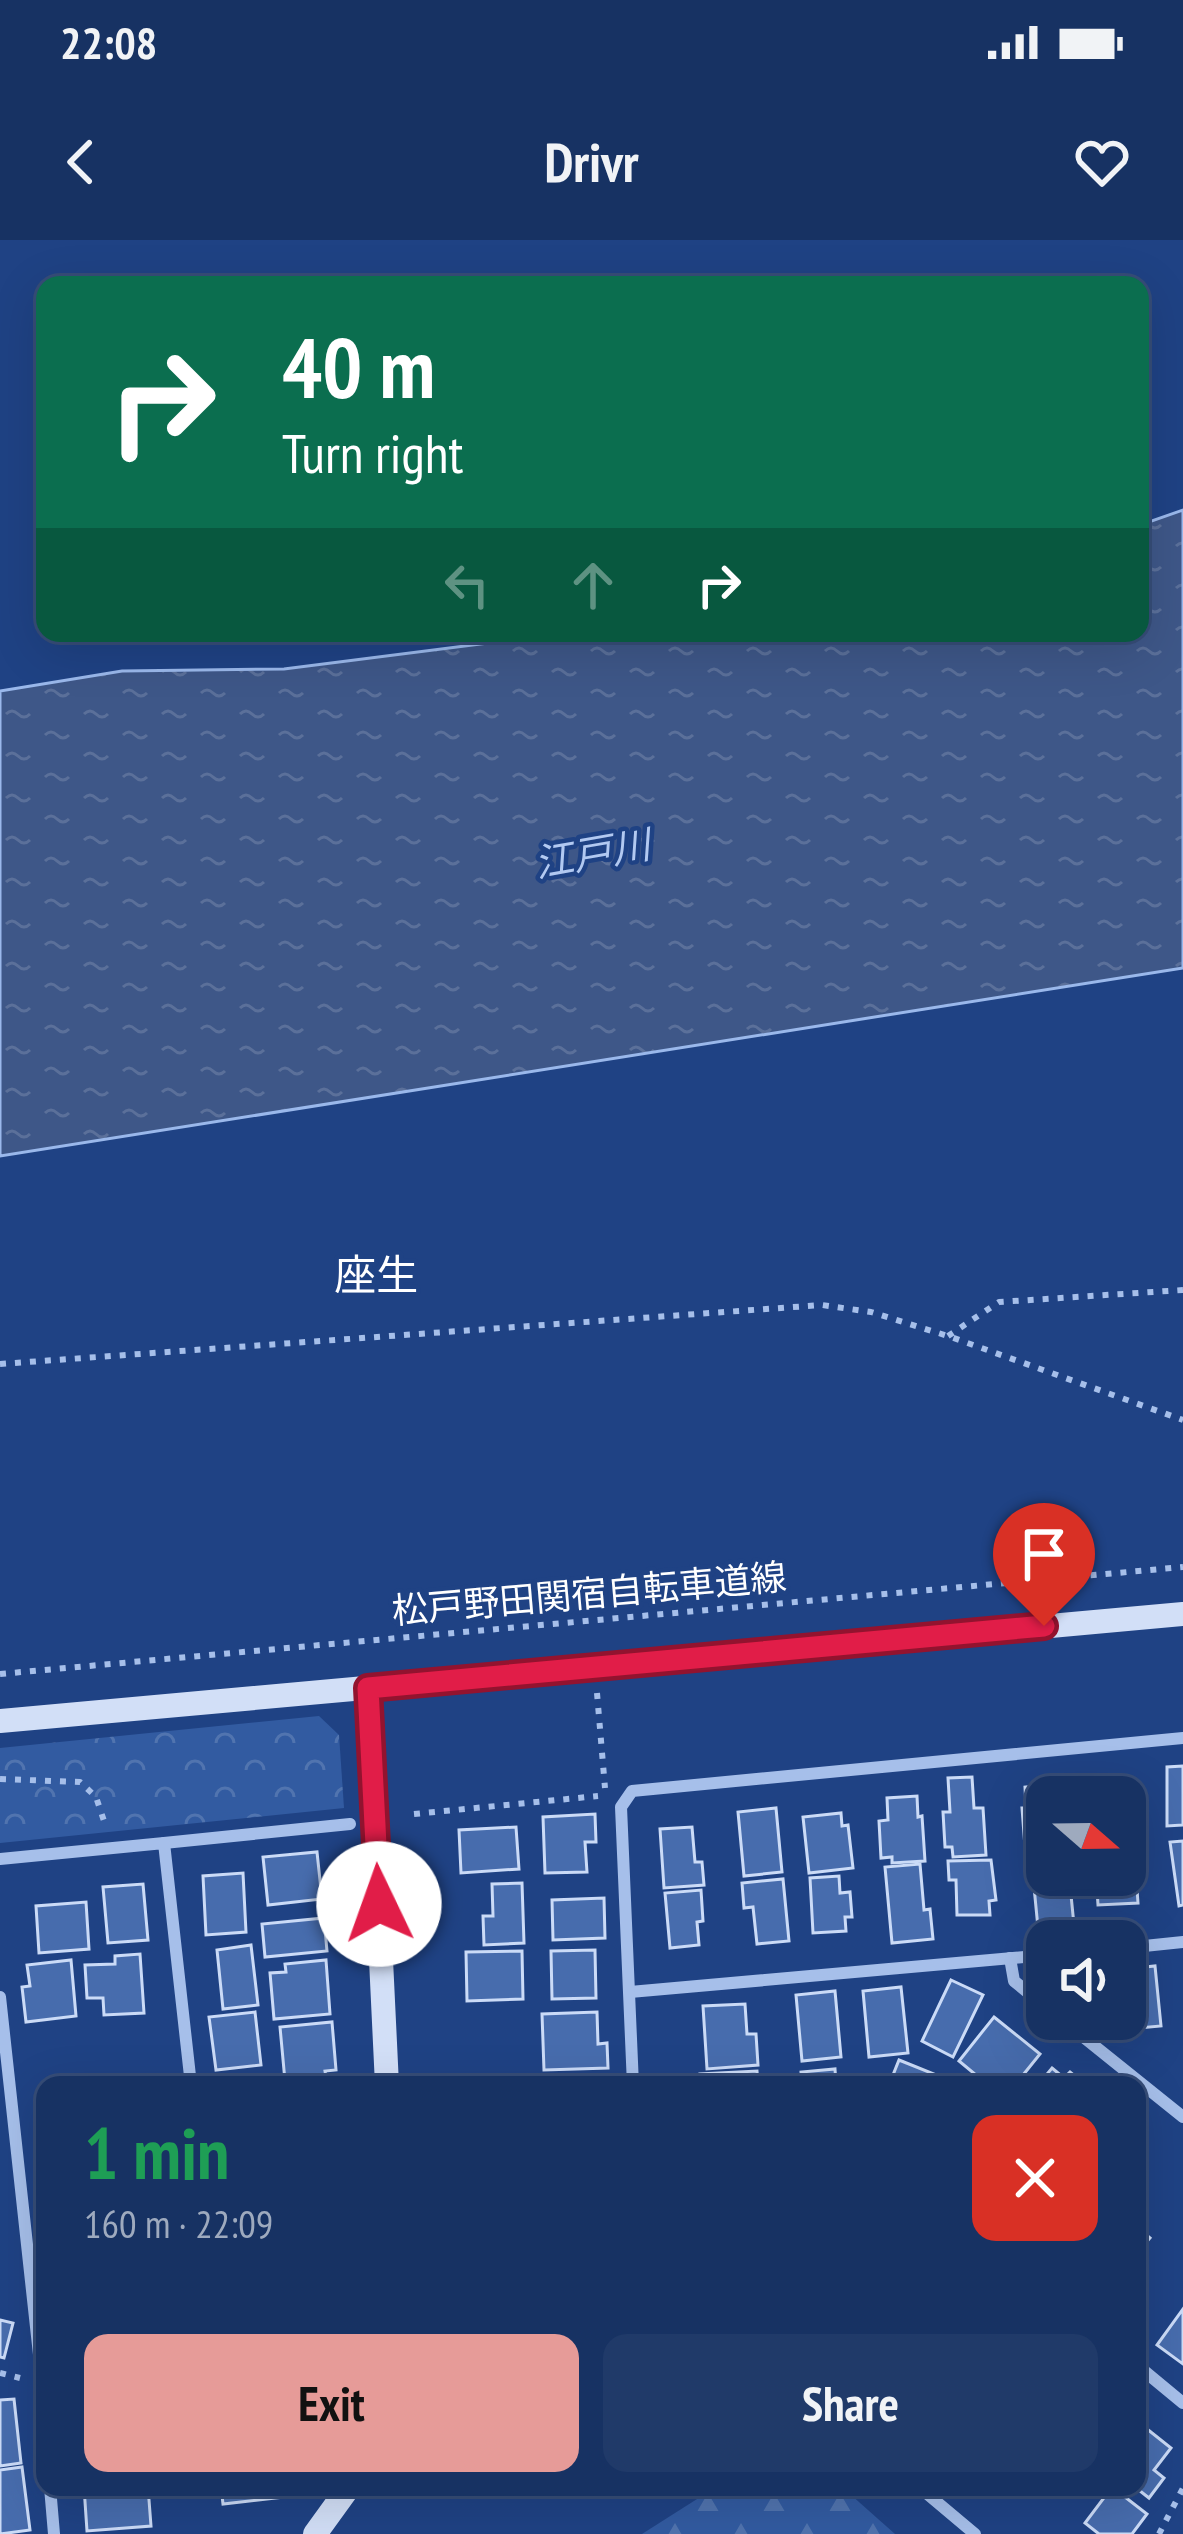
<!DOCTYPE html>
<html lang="en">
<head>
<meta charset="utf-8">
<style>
	:root { --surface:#173263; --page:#203a69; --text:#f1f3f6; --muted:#9eaabe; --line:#364d78; --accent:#e69b98 }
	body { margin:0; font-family:"PT Sans Narrow","Noto Sans JP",sans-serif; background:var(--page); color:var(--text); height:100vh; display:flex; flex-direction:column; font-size:45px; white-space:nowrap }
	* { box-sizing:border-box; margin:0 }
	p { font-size:39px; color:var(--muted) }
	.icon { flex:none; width:66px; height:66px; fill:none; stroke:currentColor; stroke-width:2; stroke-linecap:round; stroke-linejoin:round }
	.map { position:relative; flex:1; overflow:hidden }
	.drawer { position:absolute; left:36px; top:1836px; width:1110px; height:420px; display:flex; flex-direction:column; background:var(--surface); border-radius:24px; box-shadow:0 12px 48px #0002,0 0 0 3px var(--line) }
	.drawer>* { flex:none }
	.guide { position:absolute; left:36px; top:36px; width:1113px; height:366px; border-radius:24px; box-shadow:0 12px 48px #0002,0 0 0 3px var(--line); background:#0b6e4f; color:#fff; overflow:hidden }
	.needle { width:78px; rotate:110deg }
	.controls { position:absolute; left:1026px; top:1536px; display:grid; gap:24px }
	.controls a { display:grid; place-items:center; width:120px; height:120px; border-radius:24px; background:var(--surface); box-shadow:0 12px 48px #0002,0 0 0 3px var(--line); font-size:60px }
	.pin { position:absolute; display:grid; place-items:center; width:102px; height:102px; color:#fff; margin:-123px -51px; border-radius:50% 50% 50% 0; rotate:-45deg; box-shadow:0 0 12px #0007 }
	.pin .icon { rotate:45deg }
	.me { position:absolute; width:132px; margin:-66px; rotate:357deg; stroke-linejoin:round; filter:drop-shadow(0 0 9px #0008) }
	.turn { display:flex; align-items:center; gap:42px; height:252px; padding:0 48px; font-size:54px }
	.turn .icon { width:156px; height:156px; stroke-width:2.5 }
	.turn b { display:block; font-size:84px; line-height:102px }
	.lanes { display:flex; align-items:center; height:114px; padding:0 48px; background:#0003; justify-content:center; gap:60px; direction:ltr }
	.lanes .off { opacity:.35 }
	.round { display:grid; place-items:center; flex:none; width:126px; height:126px; border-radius:24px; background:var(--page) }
	.overview { display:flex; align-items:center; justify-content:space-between; height:204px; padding:0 48px }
	h1 { font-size:72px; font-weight:800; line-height:90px; color:#1e9e55 }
	.action { display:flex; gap:24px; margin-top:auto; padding:24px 48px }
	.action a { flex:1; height:138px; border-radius:24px; background:var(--accent); color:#111; font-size:48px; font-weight:800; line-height:138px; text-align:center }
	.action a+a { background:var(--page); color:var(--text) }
	.status { display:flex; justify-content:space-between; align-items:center; height:84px; padding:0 60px; background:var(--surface); direction:ltr }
	.status svg { height:33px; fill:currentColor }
	header { display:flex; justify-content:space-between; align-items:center; height:156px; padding:0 48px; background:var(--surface); font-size:54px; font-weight:800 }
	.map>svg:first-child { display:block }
	.forest { fill:url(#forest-firs) }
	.park { fill:url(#park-crowns) }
	.water { fill:url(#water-ripples); stroke:#9ab8eb; stroke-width:3 }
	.building { fill:#476cad; stroke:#cbdbf7; stroke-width:3 }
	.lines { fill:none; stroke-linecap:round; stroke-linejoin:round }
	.path { stroke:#a6bfea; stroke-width:6; stroke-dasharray:6 9; stroke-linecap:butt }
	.street { stroke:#a6bfea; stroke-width:12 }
	.secondary { stroke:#d2dff7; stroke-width:24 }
	.route-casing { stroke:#92132f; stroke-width:30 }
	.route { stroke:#e11d48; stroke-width:21 }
	.labels { text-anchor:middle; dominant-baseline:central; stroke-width:9; stroke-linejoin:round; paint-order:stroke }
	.street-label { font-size:36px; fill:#fff; stroke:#1f4284 }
	.water-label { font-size:39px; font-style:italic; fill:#b2c9f1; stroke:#1f4284 }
	.quarter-label { font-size:42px; fill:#fff; stroke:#1f4284 }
</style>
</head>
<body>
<div class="status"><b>22:08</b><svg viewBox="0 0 49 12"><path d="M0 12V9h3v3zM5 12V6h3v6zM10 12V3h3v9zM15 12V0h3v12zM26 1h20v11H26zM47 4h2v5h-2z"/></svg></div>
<header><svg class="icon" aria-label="back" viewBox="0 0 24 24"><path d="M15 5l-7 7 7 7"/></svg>Drivr<svg class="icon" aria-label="heart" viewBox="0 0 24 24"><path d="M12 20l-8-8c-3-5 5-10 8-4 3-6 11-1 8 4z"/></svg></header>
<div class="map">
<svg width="1183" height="2294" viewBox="0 0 1183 2294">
	<defs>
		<pattern id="forest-firs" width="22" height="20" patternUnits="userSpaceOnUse" patternTransform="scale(3)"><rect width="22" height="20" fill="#325ba1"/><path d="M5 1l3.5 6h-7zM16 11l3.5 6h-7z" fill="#5174af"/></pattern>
		<pattern id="park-crowns" width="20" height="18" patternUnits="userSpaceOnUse" patternTransform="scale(3)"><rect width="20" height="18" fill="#325ba1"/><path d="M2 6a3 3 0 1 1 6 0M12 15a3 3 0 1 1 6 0" fill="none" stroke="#5174af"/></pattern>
		<pattern id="water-ripples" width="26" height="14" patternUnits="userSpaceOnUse" patternTransform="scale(3)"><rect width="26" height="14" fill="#3e5788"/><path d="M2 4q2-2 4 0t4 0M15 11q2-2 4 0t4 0" fill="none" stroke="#5b709a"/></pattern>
	</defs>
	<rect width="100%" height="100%" fill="#1f4284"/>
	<path class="forest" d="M716,2247H842L895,2294H642Z"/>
	<path class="park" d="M319,1476L339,1495L344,1568L0,1603V1508Z"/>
	<path class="water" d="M1183,270V728L0,916V451L122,431L284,429L567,393H1140V285Z"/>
	<g class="building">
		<path d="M1183,1526V1585L1167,1586V1527Z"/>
		<path d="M972,1537L974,1568H983L986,1615L953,1617L952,1607H945L943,1572H950L948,1538Z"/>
		<path d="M1056,1544L1057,1557H1047V1605L1025,1607L1022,1568H1026L1025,1547Z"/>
		<path d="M917,1556L918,1577L922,1576L925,1621L892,1623V1617L881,1618L879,1581L888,1580L887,1558Z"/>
		<path d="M776,1568L782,1632L744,1636L738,1572Z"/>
		<path d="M841,1573L842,1586L848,1585L853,1628L809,1633L803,1577Z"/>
		<path d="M595,1574L596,1602H585L587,1632L545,1633L543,1577Z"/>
		<path d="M516,1587L519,1629L461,1633L459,1590Z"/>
		<path d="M692,1587L695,1622H702L704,1645L664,1648L660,1589Z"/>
		<path d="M1183,1601V1665L1179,1666L1170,1602Z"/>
		<path d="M1134,1606L1138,1663L1098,1665L1096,1635H1125V1607Z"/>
		<path d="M317,1612L322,1659L268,1665L263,1617Z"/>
		<path d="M1047,1614V1635H1069L1074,1685L1038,1688L1031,1616Z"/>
		<path d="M991,1620L996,1660L989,1661L990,1675H957L956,1640H949L948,1621Z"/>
		<path d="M920,1624L924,1670L930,1669L933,1699L892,1703L885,1627Z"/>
		<path d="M243,1633L246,1692L206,1695L203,1636Z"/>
		<path d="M839,1636L840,1653L850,1652L852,1677H845L846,1691L813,1693L810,1638Z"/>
		<path d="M783,1639L789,1701L757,1704L753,1667L744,1668L742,1643Z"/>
		<path d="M522,1643L524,1703L484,1705L483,1676H493L492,1644Z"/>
		<path d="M143,1644L148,1700L108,1703L103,1647Z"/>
		<path d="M701,1650L703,1681L697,1682L699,1705L670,1708L665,1653Z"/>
		<path d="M604,1658L605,1698L553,1700L552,1660Z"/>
		<path d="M86,1662L89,1709L39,1713L36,1666Z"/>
		<path d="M324,1678L327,1711L265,1717L262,1684Z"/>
		<path d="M251,1705L258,1765L223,1769L217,1710Z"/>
		<path d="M595,1710L596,1758L552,1759L551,1711Z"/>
		<path d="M522,1711L523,1759L467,1761L466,1712Z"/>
		<path d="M140,1714L144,1773L104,1775L103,1758H87L85,1725L115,1724V1716Z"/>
		<path d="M71,1720L76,1776L26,1782L22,1747L30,1746L27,1725Z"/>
		<path d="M326,1720L330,1774L274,1779L270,1733L286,1732L285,1724Z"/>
		<path d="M1155,1726L1161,1786L1105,1791L1104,1779H1125V1729Z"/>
		<path d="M951,1740L983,1755L953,1817L922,1801Z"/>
		<path d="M901,1747L908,1813L869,1817L863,1751Z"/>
		<path d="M835,1751L841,1817L802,1821L796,1755Z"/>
		<path d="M745,1764L747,1794H756L758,1825L707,1829L703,1766Z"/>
		<path d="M255,1772L261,1825L216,1830L209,1777Z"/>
		<path d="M597,1772L598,1804L607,1803L608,1828L544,1830L542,1774Z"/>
		<path d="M994,1777L1040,1814L1015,1845H988L959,1821Z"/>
		<path d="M332,1782L336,1830L325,1831L326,1837L285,1841L280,1787Z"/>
		<path d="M899,1820L934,1834L929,1845H889Z"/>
		<path d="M1052,1828L1064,1838L1070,1832L1086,1845H1038Z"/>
		<path d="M835,1829L836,1845H802L801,1832Z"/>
		<path d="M757,1831L758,1845H701L700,1834Z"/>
		<path d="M606,1836V1845H546V1838Z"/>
		<path d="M1137,1987L1150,1998L1137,2013Z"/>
		<path d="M1183,2069V2124L1157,2105Z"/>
		<path d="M0,2080L13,2083L4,2118L0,2117Z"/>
		<path d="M14,2159L21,2223L0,2226V2160Z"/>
		<path d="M1142,2185L1171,2208L1154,2230L1164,2238L1149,2258L1135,2247L1137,2191Z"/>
		<path d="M22,2227L30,2290L0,2294V2230Z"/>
		<path d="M84,2247H148L151,2286L87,2291Z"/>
		<path d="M221,2247H284L285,2257L223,2264Z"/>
		<path d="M1112,2247L1147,2274L1132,2294H1099L1085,2283Z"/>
	</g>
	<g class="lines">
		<g class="path">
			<path d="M948,1096L999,1062L1183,1050"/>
			<path d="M0,1124L822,1065L871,1072L948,1096L1183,1180"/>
			<path d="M0,1434L1183,1327"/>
			<path d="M597,1453L605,1548"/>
			<path d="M0,1539L80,1542L96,1557L106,1587"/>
			<path d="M414,1574L598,1556"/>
			<path d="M0,2133L20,2138"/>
			<path d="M1159,2294L1183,2248"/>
		</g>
		<g class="street">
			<path d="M164,1603L350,1584"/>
			<path d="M0,1619L164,1603L191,1845"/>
			<path d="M1125,1708L1183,1702"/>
			<path d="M1010,1718L1014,1741L1047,1768"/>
			<path d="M630,1752L1047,1715"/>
			<path d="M0,1757L42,2142"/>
			<path d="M1061,1779L1183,1877"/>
			<path d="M633,1845L621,1567L632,1551L1183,1498"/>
			<path d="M1137,2125L1183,2163"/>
			<path d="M45,2142H42L45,2186"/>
			<path d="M50,2247L54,2294"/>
			<path d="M919,2247L975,2294"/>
		</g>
		<g class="secondary">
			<path d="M368,1448L387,1845"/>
			<path d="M0,1481L1183,1374"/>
			<path d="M315,2294L349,2247"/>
		</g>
	</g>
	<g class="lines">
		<g class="route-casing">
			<path id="route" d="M379,1664L368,1448L1044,1386"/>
		</g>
		<use href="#route" class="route"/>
	</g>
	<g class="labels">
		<g class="street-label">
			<text transform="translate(589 1353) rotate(-5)">松戸野田関宿自転車道線</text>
		</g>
		<g class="water-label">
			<text transform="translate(592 613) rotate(-10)">江戸川</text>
		</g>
		<g class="quarter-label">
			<text x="376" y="1034">座生</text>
		</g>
	</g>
</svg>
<div class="controls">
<a><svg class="needle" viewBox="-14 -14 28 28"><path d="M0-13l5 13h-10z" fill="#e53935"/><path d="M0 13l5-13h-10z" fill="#9eaabe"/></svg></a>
<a><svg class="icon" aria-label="sound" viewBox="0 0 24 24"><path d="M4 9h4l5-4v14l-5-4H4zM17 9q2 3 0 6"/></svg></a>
</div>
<div class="pin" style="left:1044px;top:1386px;background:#d93025"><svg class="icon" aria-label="arrive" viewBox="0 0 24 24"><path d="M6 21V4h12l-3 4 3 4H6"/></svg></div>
<svg class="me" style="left:379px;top:1664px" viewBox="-20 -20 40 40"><circle r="19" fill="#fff"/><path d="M0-13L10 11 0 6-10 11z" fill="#e11d48"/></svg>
<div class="guide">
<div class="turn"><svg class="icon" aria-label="right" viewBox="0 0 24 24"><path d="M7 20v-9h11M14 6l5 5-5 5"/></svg><div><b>40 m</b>Turn right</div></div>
<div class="lanes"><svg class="icon off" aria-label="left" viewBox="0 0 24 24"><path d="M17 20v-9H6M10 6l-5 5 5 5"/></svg><svg class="icon off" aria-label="ahead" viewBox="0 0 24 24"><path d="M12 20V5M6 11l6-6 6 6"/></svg><svg class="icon" aria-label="right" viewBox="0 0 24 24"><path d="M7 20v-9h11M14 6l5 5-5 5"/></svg></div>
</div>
<section class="drawer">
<div class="overview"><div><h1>1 min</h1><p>160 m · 22:09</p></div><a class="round" style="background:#d93025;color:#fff"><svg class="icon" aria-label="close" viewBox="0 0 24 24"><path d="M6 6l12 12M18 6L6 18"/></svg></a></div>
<div class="action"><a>Exit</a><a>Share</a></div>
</section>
</div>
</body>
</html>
